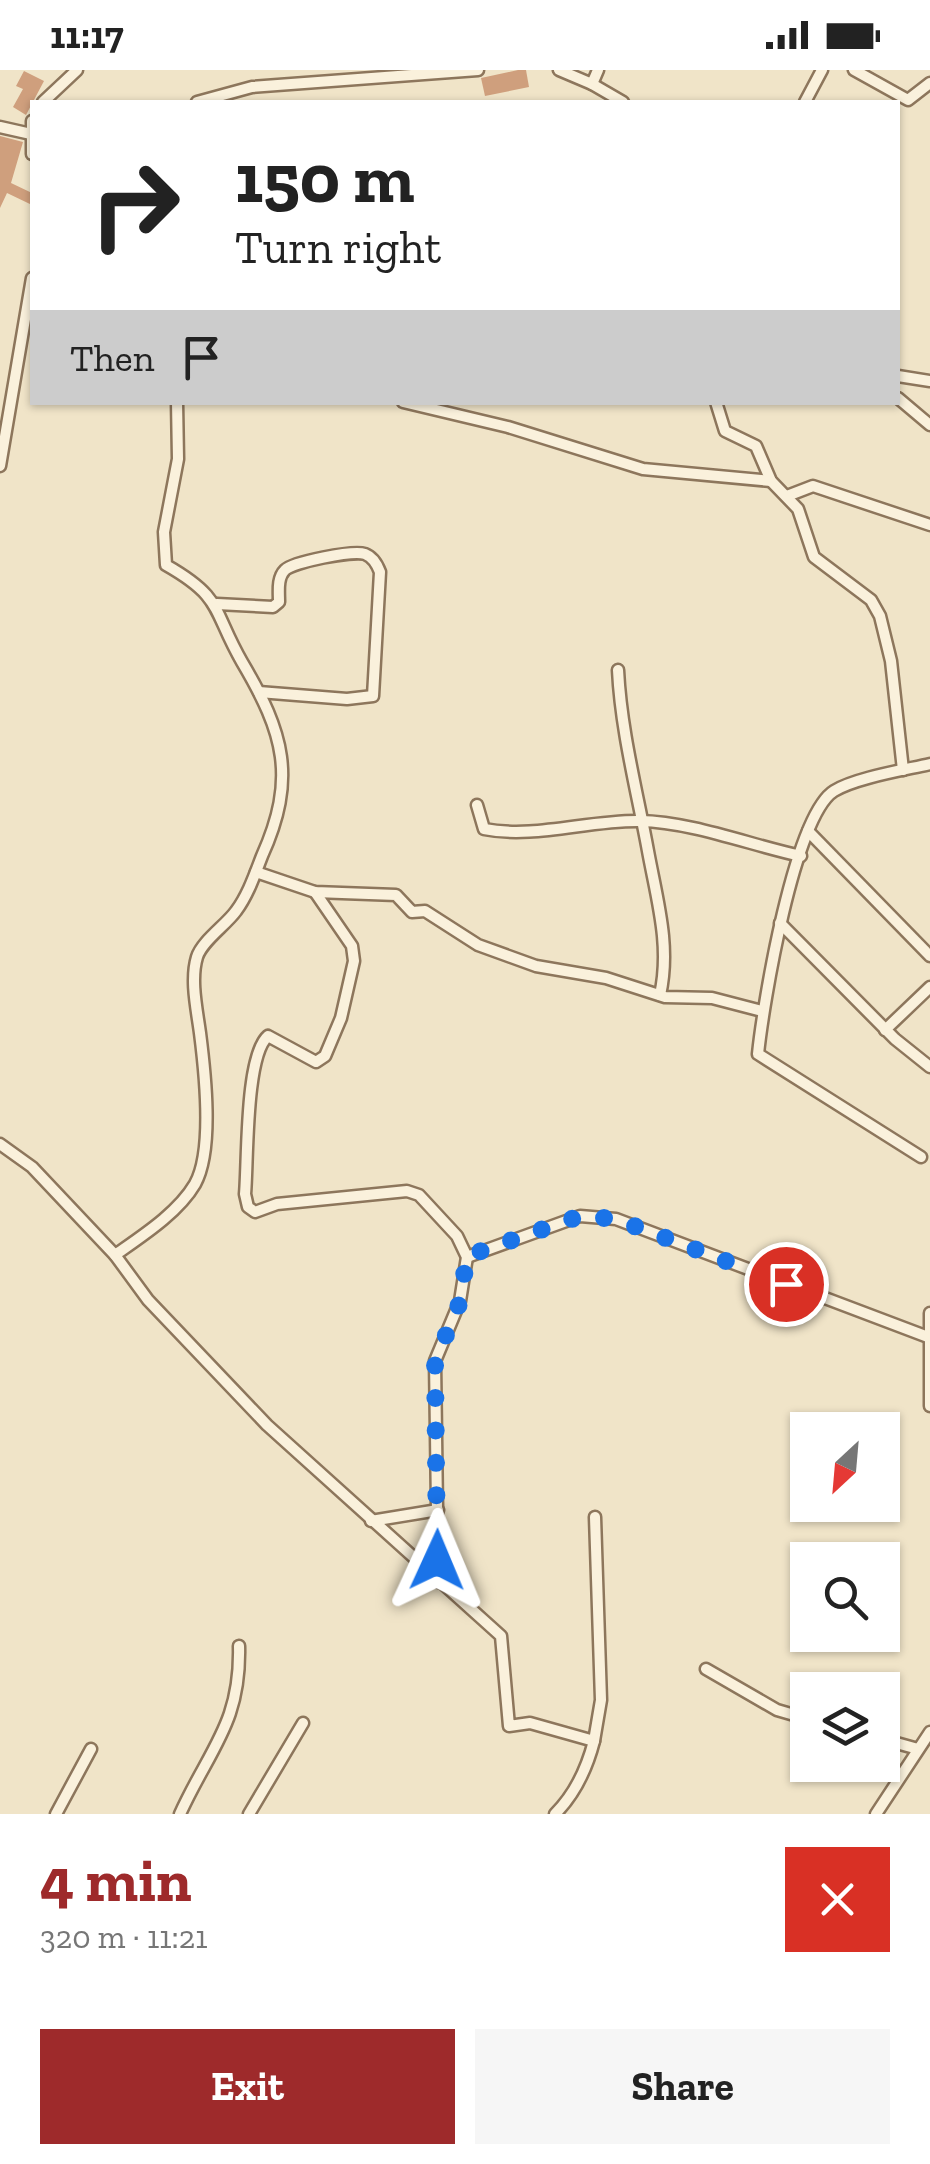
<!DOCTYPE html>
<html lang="en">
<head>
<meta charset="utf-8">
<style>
	:root { --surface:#fff; --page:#f6f6f6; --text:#222; --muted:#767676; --accent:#9e2a2b }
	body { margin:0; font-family:"Zilla Slab",serif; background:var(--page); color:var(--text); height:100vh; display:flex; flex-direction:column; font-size:38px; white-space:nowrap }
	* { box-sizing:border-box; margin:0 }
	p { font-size:32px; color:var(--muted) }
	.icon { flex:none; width:55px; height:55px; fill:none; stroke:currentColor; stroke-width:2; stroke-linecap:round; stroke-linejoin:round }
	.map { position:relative; height:1744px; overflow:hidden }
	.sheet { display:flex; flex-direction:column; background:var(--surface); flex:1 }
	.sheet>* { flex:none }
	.top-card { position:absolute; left:30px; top:30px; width:870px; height:305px; border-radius:0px; box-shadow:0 2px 8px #0004; background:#fff; color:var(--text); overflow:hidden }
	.needle { width:65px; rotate:206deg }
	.buttons { position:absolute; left:790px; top:1342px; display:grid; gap:20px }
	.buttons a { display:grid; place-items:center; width:110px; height:110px; border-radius:0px; background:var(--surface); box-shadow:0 2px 8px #0004; font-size:50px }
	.pin { position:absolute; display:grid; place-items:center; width:85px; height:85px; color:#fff; margin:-42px; border:5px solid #fff; border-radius:50%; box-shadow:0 2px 10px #0007 }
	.me { position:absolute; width:110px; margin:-55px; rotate:1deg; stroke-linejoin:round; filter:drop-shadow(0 0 8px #0008) }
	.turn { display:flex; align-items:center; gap:35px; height:210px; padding:0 40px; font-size:45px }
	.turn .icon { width:130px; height:130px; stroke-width:2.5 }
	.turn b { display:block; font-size:70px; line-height:85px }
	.then { display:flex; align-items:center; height:95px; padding:0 40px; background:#0003; gap:20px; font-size:38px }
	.round { display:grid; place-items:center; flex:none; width:105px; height:105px; border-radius:0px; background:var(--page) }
	.headline { display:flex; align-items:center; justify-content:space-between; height:170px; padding:0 40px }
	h1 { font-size:60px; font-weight:700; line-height:75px; color:var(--accent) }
	.button { display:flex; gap:20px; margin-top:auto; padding:20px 40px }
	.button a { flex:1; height:115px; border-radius:0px; background:var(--accent); color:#fff; font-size:40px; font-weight:700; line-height:115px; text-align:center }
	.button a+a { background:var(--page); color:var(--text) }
	.status { display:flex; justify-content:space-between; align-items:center; height:70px; padding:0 50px; background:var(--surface); direction:ltr }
	.status svg { height:28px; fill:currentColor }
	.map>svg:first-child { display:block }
	.building { fill:#cf9f7d }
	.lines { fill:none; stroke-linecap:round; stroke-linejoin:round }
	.street-casing { stroke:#8d765c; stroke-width:15 }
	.street { stroke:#faf1dc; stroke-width:10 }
	.route { stroke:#1a73e8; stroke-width:18; stroke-dasharray:0 32.4 }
</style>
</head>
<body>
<div class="status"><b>11:17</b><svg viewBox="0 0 49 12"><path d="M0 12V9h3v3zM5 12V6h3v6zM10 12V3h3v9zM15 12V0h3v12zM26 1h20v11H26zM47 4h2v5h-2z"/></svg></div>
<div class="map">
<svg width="930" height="1744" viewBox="0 0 930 1744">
	<rect width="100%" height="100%" fill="#f0e4c8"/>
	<g class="building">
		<path d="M518,0H526L529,17L485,26L481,8Z"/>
		<path d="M24,1L44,11L26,45L13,37L23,19L16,16Z"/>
		<path d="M0,66L23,72L11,113L32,123V135L7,123L0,138Z"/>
	</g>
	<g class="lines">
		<g class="street-casing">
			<g id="street">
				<path d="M559,0L592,14L598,0"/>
				<path d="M854,0L908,30L930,13"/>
				<path d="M592,14L623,32"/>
				<path d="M43,32L77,0"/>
				<path d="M197,32L252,17L478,0"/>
				<path d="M805,32L822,0"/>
				<path d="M32,51V84"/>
				<path d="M0,57L31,64"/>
				<path d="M898,306L930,311"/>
				<path d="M898,328L930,355"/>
				<path d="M177,332L178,389L164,462L166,495C224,528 212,540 242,592C284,663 297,708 262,786C255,804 248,825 236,841C226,855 202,871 197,887C190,910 197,940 200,963C205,1002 214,1080 195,1114C178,1143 142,1166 115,1185L148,1230L267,1355L501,1566L509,1656L530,1653L594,1671C587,1698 575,1724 555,1744"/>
				<path d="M403,332L508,357L643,399L771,411"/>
				<path d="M716,332L725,361L756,376L771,411L798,439L814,487L871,530L880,546L891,591L903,700"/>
				<path d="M0,396L32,208"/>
				<path d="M787,426L813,416L930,455"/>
				<path d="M217,534L273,537L279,532C279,521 277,508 285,500C293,492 353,480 365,484C373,487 377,494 380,502L373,626L347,629L259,622"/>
				<path d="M618,600C621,661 637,721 648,781C657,830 671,876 660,925"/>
				<path d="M477,735L484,759C534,769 588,750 640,751C692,752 750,775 801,786"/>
				<path d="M808,761L930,886"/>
				<path d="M256,802L315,822L396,825L412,842L425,841L478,875L536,896L606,908L665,927L712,928L762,941"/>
				<path d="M315,822L352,876L354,891L341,948L325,986L316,992L268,966C245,986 248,1091 245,1124L248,1137L255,1142L277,1134L407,1121L419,1125L457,1166L467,1187L460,1231L435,1291L438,1512"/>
				<path d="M780,853L895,969L930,997"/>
				<path d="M885,960L930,917"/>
				<path d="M0,1074L32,1097L115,1185"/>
				<path d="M921,1087L758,984C763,935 794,746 834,721C855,708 904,700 930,694"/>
				<path d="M467,1187L580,1146L616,1149L928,1267"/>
				<path d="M930,1243V1336"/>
				<path d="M371,1451L438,1440"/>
				<path d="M706,1599L777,1640L808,1649"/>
				<path d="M882,1669L918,1679"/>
				<path d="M594,1671L601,1630L595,1447"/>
				<path d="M56,1744L91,1679"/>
				<path d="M180,1744C210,1678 241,1653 239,1576"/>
				<path d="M249,1744L303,1653"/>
				<path d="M876,1744L930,1662"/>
			</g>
		</g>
		<use href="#street" class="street"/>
	</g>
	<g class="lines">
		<path class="route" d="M437,1490L435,1291L460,1232L467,1186L580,1146L616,1149L786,1214"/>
	</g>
</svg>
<div class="buttons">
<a><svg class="needle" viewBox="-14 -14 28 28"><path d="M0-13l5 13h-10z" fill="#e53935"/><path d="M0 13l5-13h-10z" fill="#767676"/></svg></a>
<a><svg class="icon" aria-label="search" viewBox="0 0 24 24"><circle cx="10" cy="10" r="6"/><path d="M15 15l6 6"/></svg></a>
<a><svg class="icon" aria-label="layers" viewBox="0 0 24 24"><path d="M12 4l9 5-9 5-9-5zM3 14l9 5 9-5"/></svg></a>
</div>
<div class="pin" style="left:786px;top:1214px;background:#d93025"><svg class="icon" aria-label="arrive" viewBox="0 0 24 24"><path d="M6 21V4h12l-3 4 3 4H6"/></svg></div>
<svg class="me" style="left:437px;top:1490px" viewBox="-20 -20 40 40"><path d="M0-17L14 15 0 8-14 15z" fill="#1a73e8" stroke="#fff" stroke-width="4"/></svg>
<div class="top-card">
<div class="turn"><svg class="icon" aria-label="right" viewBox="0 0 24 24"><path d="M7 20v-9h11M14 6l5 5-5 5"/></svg><div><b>150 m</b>Turn right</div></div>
<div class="then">Then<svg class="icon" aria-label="arrive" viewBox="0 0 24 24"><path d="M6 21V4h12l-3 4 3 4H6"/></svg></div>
</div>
</div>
<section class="sheet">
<div class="headline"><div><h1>4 min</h1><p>320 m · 11:21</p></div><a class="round" style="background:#d93025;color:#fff"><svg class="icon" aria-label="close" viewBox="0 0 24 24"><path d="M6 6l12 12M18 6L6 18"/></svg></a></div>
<div class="button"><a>Exit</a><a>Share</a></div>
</section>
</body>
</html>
